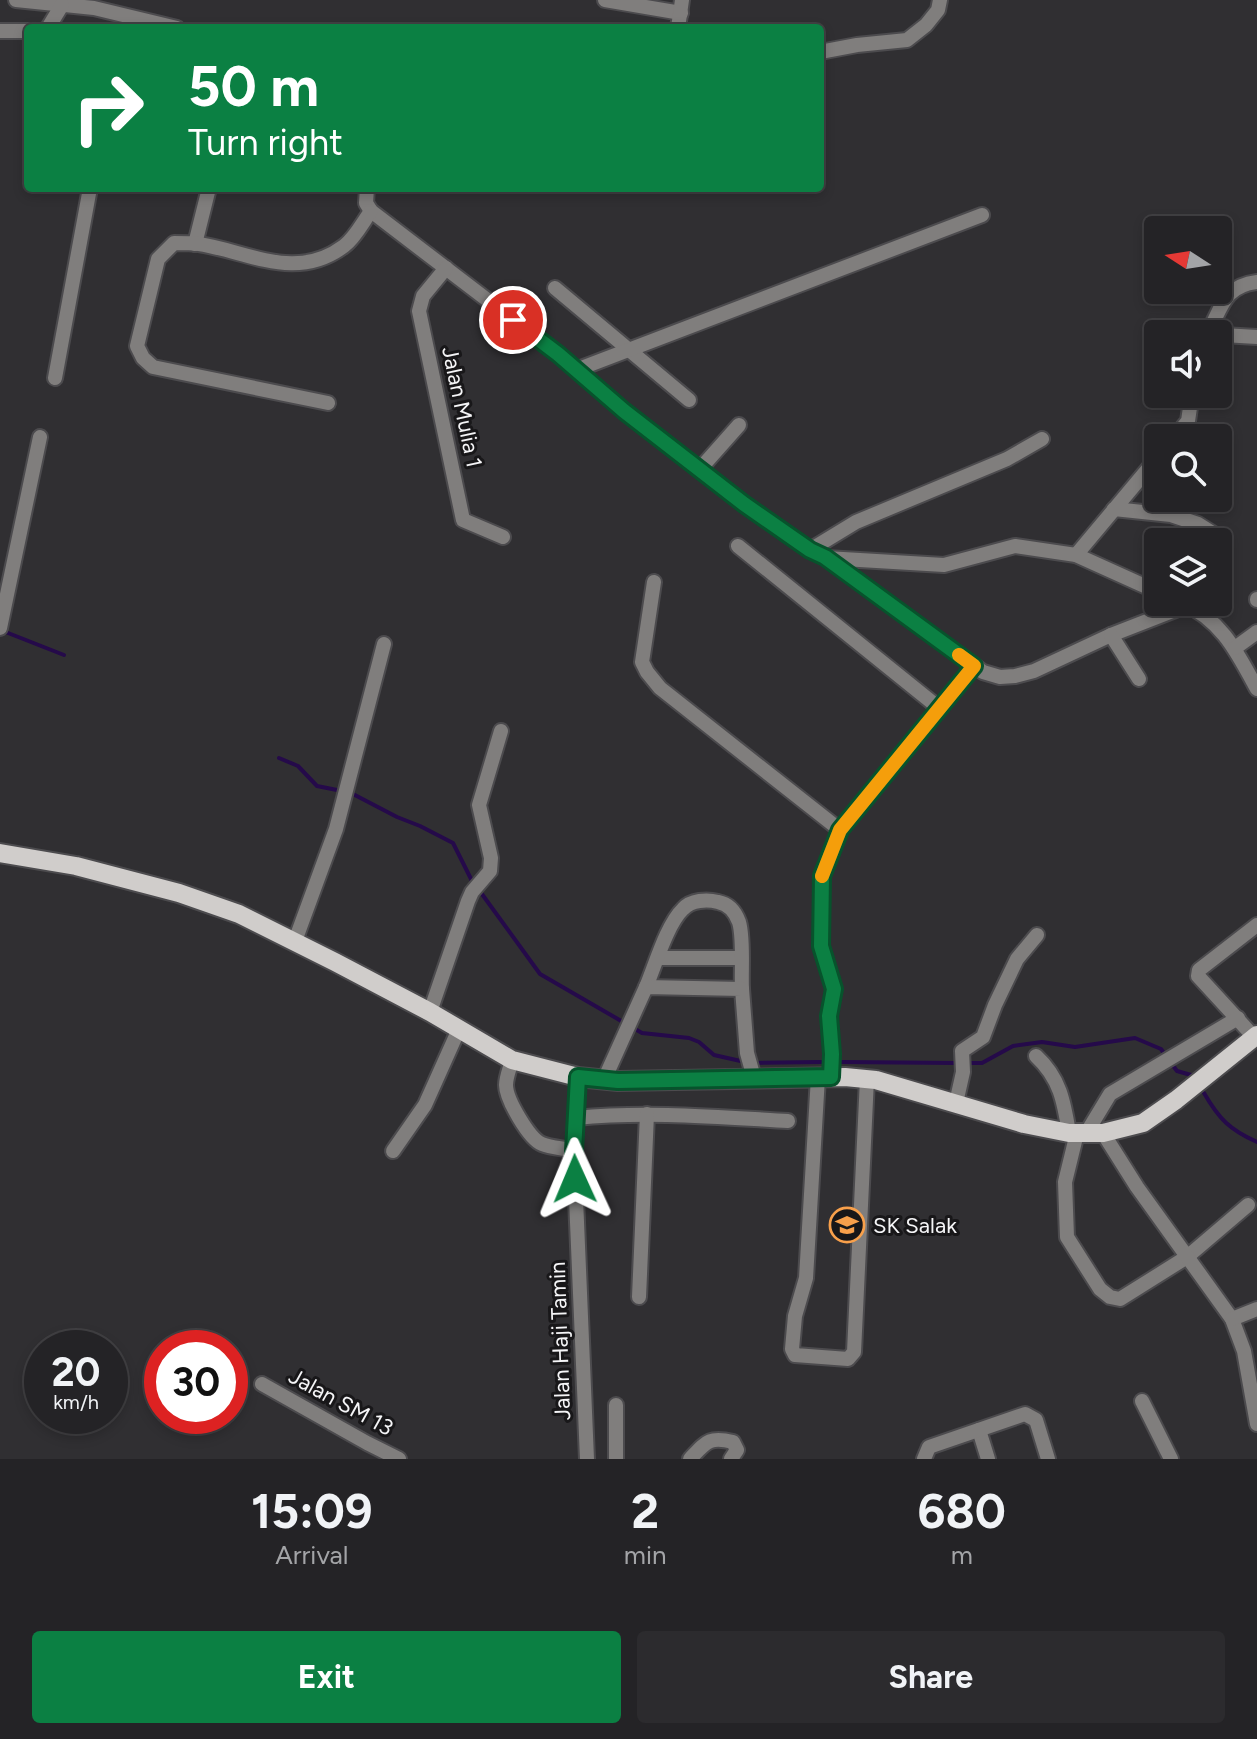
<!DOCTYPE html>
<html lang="en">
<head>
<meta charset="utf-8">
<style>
	:root { --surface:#242326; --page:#2c2b2e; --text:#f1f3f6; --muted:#a3a4a7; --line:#414043; --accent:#0b8043 }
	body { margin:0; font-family:Figtree,sans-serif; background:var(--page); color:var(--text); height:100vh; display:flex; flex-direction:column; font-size:30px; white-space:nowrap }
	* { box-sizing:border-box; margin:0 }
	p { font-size:26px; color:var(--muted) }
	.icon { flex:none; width:44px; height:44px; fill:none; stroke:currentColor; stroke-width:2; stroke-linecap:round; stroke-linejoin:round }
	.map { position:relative; height:1459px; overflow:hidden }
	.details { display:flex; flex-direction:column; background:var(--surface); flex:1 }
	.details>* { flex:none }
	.banner { position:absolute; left:24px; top:24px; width:800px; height:168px; border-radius:8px; box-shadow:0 4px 12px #0003,0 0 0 2px var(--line); background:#0b8043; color:#fff; overflow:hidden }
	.needle { width:52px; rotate:282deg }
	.buttons { position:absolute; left:1144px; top:216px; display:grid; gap:16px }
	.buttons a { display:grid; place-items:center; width:88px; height:88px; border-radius:8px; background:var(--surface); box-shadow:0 4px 12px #0003,0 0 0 2px var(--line); font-size:40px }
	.speed { position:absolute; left:24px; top:1330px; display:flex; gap:16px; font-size:40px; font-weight:700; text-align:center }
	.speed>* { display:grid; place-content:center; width:104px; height:104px; border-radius:50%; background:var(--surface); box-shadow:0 4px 12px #0003,0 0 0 2px var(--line); line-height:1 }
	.speed small { font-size:20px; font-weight:400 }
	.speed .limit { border:12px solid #d22; background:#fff; color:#111 }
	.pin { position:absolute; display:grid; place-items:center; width:68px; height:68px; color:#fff; margin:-34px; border:4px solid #fff; border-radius:50%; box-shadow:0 2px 8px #0007 }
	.me { position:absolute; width:88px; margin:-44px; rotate:359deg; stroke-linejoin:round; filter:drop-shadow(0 0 6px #0008) }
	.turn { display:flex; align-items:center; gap:28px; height:168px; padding:0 32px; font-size:36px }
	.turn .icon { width:104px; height:104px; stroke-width:2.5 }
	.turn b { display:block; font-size:56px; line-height:68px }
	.eta { display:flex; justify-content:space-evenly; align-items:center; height:136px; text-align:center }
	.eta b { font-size:48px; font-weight:700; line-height:56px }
	.primary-button { display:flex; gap:16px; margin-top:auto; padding:16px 32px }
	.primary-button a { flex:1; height:92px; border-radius:8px; background:var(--accent); color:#fff; font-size:32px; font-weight:700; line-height:92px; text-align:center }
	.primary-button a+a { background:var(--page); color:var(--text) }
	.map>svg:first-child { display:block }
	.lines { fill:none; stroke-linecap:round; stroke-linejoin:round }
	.stream { stroke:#250a4a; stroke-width:4 }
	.minor-casing { stroke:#4c4b4e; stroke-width:18 }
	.major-casing { stroke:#4c4b4e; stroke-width:22 }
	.minor { stroke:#807e7d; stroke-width:14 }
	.major { stroke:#d0cdcb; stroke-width:18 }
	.route-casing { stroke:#07532c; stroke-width:20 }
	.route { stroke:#0b8043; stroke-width:14 }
	.slow { stroke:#f59e0b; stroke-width:14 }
	.labels { text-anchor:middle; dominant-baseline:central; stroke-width:6; stroke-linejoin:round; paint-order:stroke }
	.street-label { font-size:22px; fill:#f5f5f7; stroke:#181719 }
	.poi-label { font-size:22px; fill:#f5f5f7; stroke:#181719; text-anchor:start }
</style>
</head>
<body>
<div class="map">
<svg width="1257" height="1459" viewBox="0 0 1257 1459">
	<rect width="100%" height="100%" fill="#302f32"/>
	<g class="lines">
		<g class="stream">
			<path d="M3,631L64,655"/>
			<path d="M279,758L298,766L317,786L342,791"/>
			<path d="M351,793L397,817L420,826L453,843L473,883"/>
			<path d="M479,890L540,974L642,1033L689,1038L699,1042L714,1055L745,1062"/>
			<path d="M841,1062L958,1063"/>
			<path d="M753,1063L821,1062"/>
			<path d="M967,1063H982L1013,1046L1042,1042L1075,1047L1135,1038L1161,1049L1166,1056"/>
			<path d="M1171,1063L1177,1071L1191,1075"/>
			<path d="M1204,1093C1219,1119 1230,1130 1257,1142"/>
		</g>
		<g class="minor-casing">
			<g id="minor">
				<path d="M16,0L94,8L177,28"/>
				<path d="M605,0L681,13"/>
				<path d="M48,28L62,5"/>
				<path d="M678,28L682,0"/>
				<path d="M0,31H28"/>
				<path d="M820,52L857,45L907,40L926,25L938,10L940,0"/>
				<path d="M367,188L366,203L371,211L558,354L624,411L744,504L810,550L825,557L983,672L1000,677L1015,676L1034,671L1111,635L1188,605"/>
				<path d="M195,244L209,188"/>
				<path d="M446,268L423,296L419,311L463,520L503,537"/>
				<path d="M555,288L689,400"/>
				<path d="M1208,333C1222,307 1224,286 1257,282"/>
				<path d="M1206,334L1257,337"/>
				<path d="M576,370L982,215"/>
				<path d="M55,378L90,188"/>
				<path d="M328,403L153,367L143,358L137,346L158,259L174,243C182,243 191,243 199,244C250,252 296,282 344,246C355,238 363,222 371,211"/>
				<path d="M1174,438L1188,421L1192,394"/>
				<path d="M700,469L739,425"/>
				<path d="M1114,509L1171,515L1198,524L1225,541"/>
				<path d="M738,546L939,708"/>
				<path d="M810,550L856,522L1007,459L1042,439"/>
				<path d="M1076,555L1158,457"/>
				<path d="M826,558L944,565L1015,546L1076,555L1158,592"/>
				<path d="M654,582L642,662L647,672L660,688L840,830"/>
				<path d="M1257,599V600"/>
				<path d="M1181,602C1222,620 1237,652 1257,689"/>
				<path d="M0,628L40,437"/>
				<path d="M1111,635L1139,679"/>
				<path d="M1235,648L1257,632"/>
				<path d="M295,941L336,829L384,644"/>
				<path d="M658,958H741"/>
				<path d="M646,987C655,966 667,924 683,909C691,900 707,899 718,902C729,904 735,911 739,922C744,938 741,971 742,989"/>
				<path d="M430,1012L468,901L472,892L490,871L491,858L479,805L501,731"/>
				<path d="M1254,1037L1198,976L1199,970L1257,925"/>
				<path d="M1036,1056C1060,1078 1064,1102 1069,1133"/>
				<path d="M512,1060C510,1068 506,1077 506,1085C506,1099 529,1139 542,1144C552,1148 564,1148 574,1151"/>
				<path d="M578,1077L574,1151L587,1459"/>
				<path d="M818,1077L806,1278L795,1316L792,1349L795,1355L848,1359L854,1352L867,1079"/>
				<path d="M831,1077L832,1054L829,1016L834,989L821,946L822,876L840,830L974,666"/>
				<path d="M604,1080L646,987L742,989L747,1053L754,1078"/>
				<path d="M956,1103L963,1072L962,1051L983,1037L995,1005L1017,959L1037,935"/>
				<path d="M576,1118C646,1111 717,1117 788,1121"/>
				<path d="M1087,1132L1110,1094L1238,1018"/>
				<path d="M1077,1133L1065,1182L1067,1237L1100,1289L1110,1297L1120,1299L1187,1257L1248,1205"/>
				<path d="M1103,1133L1137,1187L1232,1319L1244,1351L1257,1424"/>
				<path d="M393,1151L425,1105L459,1029"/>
				<path d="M639,1297L647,1114"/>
				<path d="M1232,1319L1257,1309"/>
				<path d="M262,1384L367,1443L399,1459"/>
				<path d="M1142,1401L1171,1459"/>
				<path d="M616,1405V1459"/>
				<path d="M979,1430L988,1459"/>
				<path d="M690,1459C706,1442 709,1436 733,1442L737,1450L731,1459"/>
				<path d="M924,1459L929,1447L1025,1414L1036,1420L1048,1459"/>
			</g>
		</g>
		<g class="major-casing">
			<path id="major" d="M0,853L76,866L179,893L239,914L335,962L430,1012L512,1060L578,1077L618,1081L845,1077L876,1080L1024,1124L1069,1133H1103L1143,1123L1176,1100L1257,1035"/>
		</g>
		<use href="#minor" class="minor"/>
		<use href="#major" class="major"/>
	</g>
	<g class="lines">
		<g class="route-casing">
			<path id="route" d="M513,320L558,354L624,411L744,504L810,550L825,557L974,666L840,830L822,876L821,946L834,989L829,1016L832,1054L831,1077L618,1081L578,1077L574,1151L575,1179"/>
		</g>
		<use href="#route" class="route"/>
		<path class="slow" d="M822,876L840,830L974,666L959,655"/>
	</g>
	<defs>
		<g id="school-ring" transform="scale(1.8)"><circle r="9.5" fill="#181719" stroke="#f8a04b" stroke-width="1.5"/><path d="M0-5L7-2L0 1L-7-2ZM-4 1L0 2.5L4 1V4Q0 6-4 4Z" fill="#f8a04b"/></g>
	</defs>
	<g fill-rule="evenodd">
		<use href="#school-ring" x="847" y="1225"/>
	</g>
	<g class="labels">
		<g class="street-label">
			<text transform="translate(462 407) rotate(78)">Jalan Mulia 1</text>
			<text transform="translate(560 1341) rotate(-92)">Jalan Haji Tamin</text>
			<text transform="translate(341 1402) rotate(29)">Jalan SM 13</text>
		</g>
		<g class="poi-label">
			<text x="873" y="1225">SK Salak</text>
		</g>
	</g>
</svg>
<div class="buttons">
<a><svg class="needle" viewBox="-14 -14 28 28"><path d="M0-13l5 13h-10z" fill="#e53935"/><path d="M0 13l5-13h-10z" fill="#a3a4a7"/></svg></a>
<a><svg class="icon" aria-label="sound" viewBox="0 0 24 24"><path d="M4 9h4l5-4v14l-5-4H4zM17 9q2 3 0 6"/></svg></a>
<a><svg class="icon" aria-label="search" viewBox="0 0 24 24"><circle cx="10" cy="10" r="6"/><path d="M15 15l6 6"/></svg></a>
<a><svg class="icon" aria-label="layers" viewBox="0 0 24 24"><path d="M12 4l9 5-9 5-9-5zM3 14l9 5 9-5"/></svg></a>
</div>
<div class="speed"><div>20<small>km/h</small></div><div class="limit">30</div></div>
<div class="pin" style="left:513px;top:320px;background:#d93025"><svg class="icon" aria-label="arrive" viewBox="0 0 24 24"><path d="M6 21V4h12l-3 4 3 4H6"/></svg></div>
<svg class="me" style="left:575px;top:1179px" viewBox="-20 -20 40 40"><path d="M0-17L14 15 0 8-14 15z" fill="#0b8043" stroke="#fff" stroke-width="4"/></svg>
<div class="banner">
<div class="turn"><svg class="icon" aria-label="right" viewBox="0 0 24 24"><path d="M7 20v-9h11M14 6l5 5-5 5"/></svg><div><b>50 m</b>Turn right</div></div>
</div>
</div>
<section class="details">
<div class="eta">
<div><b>15:09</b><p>Arrival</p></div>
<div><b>2</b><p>min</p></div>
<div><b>680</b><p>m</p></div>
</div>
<div class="primary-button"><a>Exit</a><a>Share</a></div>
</section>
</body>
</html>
